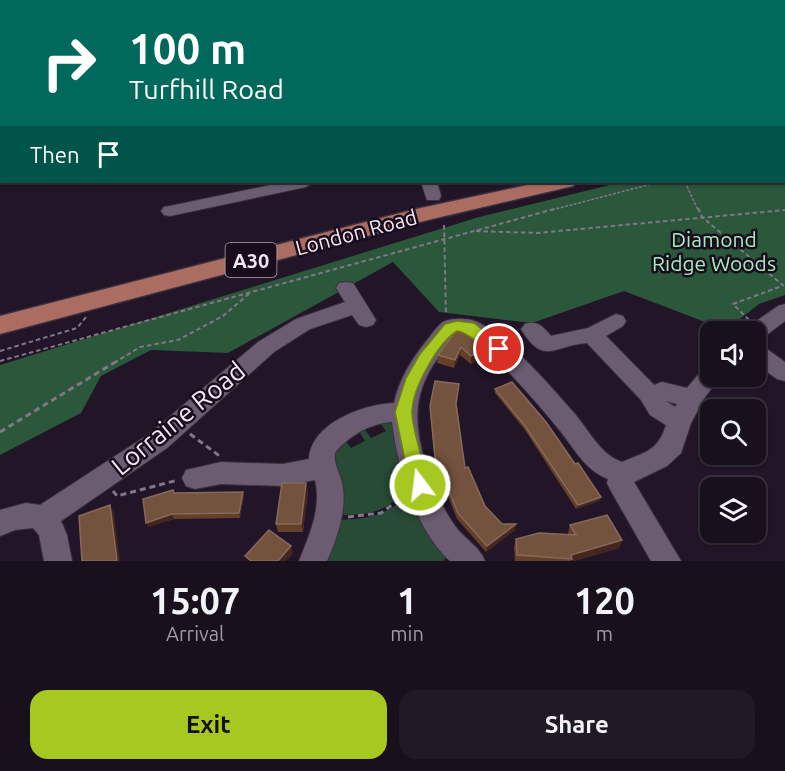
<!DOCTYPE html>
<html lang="en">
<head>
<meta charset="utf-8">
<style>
	:root { --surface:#19101d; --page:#221926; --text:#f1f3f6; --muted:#9f9da4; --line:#37303b; --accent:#a6c820 }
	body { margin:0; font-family:Ubuntu,sans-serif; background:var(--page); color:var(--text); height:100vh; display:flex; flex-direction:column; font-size:22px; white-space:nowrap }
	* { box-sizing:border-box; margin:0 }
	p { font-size:20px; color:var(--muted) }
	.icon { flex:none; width:33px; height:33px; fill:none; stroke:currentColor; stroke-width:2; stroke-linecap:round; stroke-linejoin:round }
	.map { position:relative; height:561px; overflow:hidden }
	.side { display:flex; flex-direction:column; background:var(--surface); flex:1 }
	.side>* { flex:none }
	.hud { position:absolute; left:0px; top:0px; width:786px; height:183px; box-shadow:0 2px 4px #0004,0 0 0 2px var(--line); background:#00695c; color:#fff; overflow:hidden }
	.controls { position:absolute; left:700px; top:321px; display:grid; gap:12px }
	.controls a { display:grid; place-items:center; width:66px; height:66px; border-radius:12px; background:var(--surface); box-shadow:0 2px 4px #0004,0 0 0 2px var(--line); font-size:30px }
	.pin { position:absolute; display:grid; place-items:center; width:51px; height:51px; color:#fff; margin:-26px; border:3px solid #fff; border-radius:50%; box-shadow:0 2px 6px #0007 }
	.me { position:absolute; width:66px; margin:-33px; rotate:345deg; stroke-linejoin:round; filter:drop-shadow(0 0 4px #0008) }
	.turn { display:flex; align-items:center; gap:21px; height:126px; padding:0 30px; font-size:27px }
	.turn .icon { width:78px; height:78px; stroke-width:2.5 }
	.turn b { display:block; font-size:42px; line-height:51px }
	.then { display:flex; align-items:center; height:57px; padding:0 30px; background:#0003; gap:12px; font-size:22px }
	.eta { display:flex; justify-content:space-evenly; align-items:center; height:102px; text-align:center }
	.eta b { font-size:36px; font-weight:700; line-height:42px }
	.cta { display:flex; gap:12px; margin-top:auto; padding:12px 30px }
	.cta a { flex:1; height:69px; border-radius:18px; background:var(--accent); color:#111; font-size:24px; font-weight:700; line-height:69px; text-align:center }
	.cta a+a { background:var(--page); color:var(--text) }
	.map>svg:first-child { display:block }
	.green { fill:#284b35 }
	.forest { fill:#2b573b }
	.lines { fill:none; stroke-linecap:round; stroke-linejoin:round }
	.minor-casing { stroke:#39303d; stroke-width:2 }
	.major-casing { stroke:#39303d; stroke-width:3 }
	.path-far2 { stroke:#817787; stroke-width:1.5; stroke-dasharray:3 1.5; stroke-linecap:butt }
	.path-far1 { stroke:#817787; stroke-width:2; stroke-dasharray:4.5 3; stroke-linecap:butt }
	.path { stroke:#817787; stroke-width:3; stroke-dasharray:6 4; stroke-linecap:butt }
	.minor { fill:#6b5c71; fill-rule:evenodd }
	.major { fill:#ab6c62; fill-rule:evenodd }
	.rail-casing { stroke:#9b909f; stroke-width:4 }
	.rail { stroke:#180c1d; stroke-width:2; stroke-dasharray:7; stroke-linecap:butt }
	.wall { fill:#644028 }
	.shaded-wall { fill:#43271f }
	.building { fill:#73523e; stroke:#87695b; stroke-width:1.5 }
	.route { fill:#a6c820; stroke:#6c8215; stroke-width:1.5 }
	.labels { text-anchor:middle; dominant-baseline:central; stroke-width:5; stroke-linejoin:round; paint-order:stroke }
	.shield { fill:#180c1d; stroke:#b0a6b4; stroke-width:1.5 }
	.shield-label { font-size:20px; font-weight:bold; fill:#f1e8f5 }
	.street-label { font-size:21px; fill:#f1e8f5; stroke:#180c1d }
	.park-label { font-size:21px; fill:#a5ecbd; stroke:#180c1d }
	.near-street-label { font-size:26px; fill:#f1e8f5; stroke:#180c1d }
</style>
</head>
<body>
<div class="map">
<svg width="785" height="561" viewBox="0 0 785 561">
	<rect width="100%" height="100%" fill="#211527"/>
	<g class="green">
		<path d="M378,420L396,421L399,462L401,472L409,486C387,514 368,515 334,515V443L343,438L351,448L365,441L358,430L363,427L371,438L386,431Z"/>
		<path d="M413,491L450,554L443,561H320L332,520C370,519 385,517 413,491Z"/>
	</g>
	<path class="forest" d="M785,138V295L759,304L726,330L624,291L532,323L439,312L393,262L228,353L151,350L101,376L81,413L0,455V365L479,217L622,182H784Z"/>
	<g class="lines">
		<g class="minor-casing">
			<g id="minor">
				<path d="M30,0H42L43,2H31Z"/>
				<path d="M103,0H114L102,2Z"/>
				<path d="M326,0H340L325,2Z"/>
				<path d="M536,0H548L535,2Z"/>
				<path d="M652,0H668L669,2H653Z"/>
				<path d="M706,0H718L719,2H707Z"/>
				<rect x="784" y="8" width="1" height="6"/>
				<rect x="0" y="74" width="2" height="8"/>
				<path d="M285,182H314L306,187L170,216L164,215L161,211L164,207L170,206Z"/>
				<path d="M421,182H437L441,196L439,200H427Z"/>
				<path d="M346,282L353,283L373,315L376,320L373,325L366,327L359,325L352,315L310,329L274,352L167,448L61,521L67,535L72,561H44L39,535L33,528L15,530L0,536V510L26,503L40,505L149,434L258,342L296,319L345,302L336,288L339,283Z"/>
				<path d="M785,304V321L764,337L756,339V332H746L748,327L778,306Z"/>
				<path d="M616,314L623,316L626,321L623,326L606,336L654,385L662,382L687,388L703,369L711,367V376H721L705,397L691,423L681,453L667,466L634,482L681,561H651L611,491L607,483L608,479C583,469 574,447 557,427C541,407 486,343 465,335C464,334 457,334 456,334C418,380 408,407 426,465C433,485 441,506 453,523C462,538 479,545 485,561H450C416,531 397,466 392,422C371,423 348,436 335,453C333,465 342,476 343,488C346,514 337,538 327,561H299C309,536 322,508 315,480L283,486L221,484L195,489L186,486L182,478L186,470L221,462L283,464L309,459C311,423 364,404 394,403C399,379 413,357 428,339C432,334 438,325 443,322C450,318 467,318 475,321C505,333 553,389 575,414C590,432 600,454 622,462C646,452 658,451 666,425L650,415L641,400L587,343C554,345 544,367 521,329L525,324C538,320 543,327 551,336L588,328ZM666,401L677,404L675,407Z"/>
				<path d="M756,345L764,347L785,362V381L777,379L756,364Z"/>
			</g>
		</g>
		<g class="major-casing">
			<g id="major">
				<rect x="784" y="122" width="1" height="10"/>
				<path d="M541,182H576L573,186L428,220L0,334V316L416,209Z"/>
			</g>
		</g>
		<g class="path-far2">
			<path d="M685,182L698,210"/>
			<path d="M552,210L659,182"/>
		</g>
		<g class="path-far1">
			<path d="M698,208L702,217L785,287"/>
			<path d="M444,225L446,315"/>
			<path d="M476,231L537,233L785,210"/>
			<path d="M749,320L733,304L782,286"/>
			<path d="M0,351L77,328L86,317"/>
			<path d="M0,361L558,208"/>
			<path d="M114,363L140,347L178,340L223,316L251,292"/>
		</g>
		<g class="path">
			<path d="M0,432L117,361"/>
			<path d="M190,434L221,457"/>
			<path d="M113,491L117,496L178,480"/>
			<path d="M348,517L381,513L403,497"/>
		</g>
		<use href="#minor" class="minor"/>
		<use href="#major" class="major"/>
		<g class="rail-casing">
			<path id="rail" d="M405,2L411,0"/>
		</g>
		<use href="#rail" class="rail"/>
	</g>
	<g class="wall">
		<path d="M458,328L484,356L471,364L460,355L454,368L437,363L438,355Z"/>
		<path d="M495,389L575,464L601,497L599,501L576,509L525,430L495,393Z"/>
		<path d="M457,405L465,468L485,506L502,524L515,530L486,552L457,519L435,463L430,412V406Z"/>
		<path d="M308,491L303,532H278L276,524Z"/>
		<path d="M174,493L244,496L240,518L174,519L148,527Z"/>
		<path d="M570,525L622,540L619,548L574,561H515L514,547L516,539L569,535L568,533Z"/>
	</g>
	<g class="shaded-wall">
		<path d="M461,347L460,355L454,368L455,360Z"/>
		<path d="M485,348L484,356L471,364V356Z"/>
		<path d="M306,483L308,491L303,532L301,524Z"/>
		<path d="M243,492L244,496L240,518L239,513Z"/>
		<path d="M601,497L599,501L576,509L578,505Z"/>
		<path d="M110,505L114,513L120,561H117Z"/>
		<path d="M172,514L174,519L148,527L146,523Z"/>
		<path d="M516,524L515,530L486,552L487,546Z"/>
		<path d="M622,540L619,548L574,561H571V555Z"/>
		<path d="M291,546L293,554L286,561H278Z"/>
	</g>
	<g class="building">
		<path d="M458,328L485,348L471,356L461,347L455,360L438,355Z"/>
		<path d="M435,381L459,384L456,404L465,468L468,467L485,506L502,524H516L487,546L458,513L435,457L430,406Z"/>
		<path d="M512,382L546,422L575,464L578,463L601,497L578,505L525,426L495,389Z"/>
		<path d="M282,483H306L301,524H276Z"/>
		<path d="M173,490L174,493L243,492L239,513L172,514L146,523L143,499Z"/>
		<path d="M110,505L117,561H82L79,516Z"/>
		<path d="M607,515L622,540L571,555L572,559L517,555L516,539L539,533L576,535L570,525Z"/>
		<path d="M269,530L291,546L278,561H251L245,556Z"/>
	</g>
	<path class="route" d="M457,321L474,323L507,349L504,352C487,357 474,333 457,331C438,343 413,387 412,411C411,425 425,469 429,485L426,490L420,493L413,490L410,485L395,412L406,378L420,354L445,324Z"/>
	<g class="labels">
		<rect class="shield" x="225.5" y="243" width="51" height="34" rx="4.5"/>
		<g class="shield-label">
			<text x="251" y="260">A30</text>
		</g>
		<g class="street-label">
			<text transform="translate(356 232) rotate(-15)">London Road</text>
		</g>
		<g class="park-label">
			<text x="714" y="239">Diamond<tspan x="714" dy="24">Ridge Woods</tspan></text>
		</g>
		<g class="near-street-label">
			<text transform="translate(178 418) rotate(-39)">Lorraine Road</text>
		</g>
	</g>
</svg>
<div class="controls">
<a><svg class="icon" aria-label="sound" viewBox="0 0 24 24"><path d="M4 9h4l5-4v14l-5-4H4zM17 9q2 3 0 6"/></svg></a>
<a><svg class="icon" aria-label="search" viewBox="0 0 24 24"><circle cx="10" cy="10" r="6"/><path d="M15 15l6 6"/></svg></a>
<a><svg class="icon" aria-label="layers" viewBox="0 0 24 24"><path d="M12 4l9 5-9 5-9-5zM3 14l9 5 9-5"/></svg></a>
</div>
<div class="pin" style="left:499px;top:349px;background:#d93025"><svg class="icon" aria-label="arrive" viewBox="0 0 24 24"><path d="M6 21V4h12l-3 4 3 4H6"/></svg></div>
<svg class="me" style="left:420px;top:485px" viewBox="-20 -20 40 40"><circle r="17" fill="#a6c820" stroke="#fff" stroke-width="3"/><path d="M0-11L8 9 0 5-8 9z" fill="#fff"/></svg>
<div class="hud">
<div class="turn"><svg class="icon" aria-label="right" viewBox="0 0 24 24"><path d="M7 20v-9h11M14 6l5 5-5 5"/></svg><div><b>100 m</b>Turfhill Road</div></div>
<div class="then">Then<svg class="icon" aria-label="arrive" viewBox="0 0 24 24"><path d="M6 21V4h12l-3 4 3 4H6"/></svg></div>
</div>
</div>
<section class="side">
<div class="eta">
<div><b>15:07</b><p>Arrival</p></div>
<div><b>1</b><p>min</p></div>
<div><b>120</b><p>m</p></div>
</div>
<div class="cta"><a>Exit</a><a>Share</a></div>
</section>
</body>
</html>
